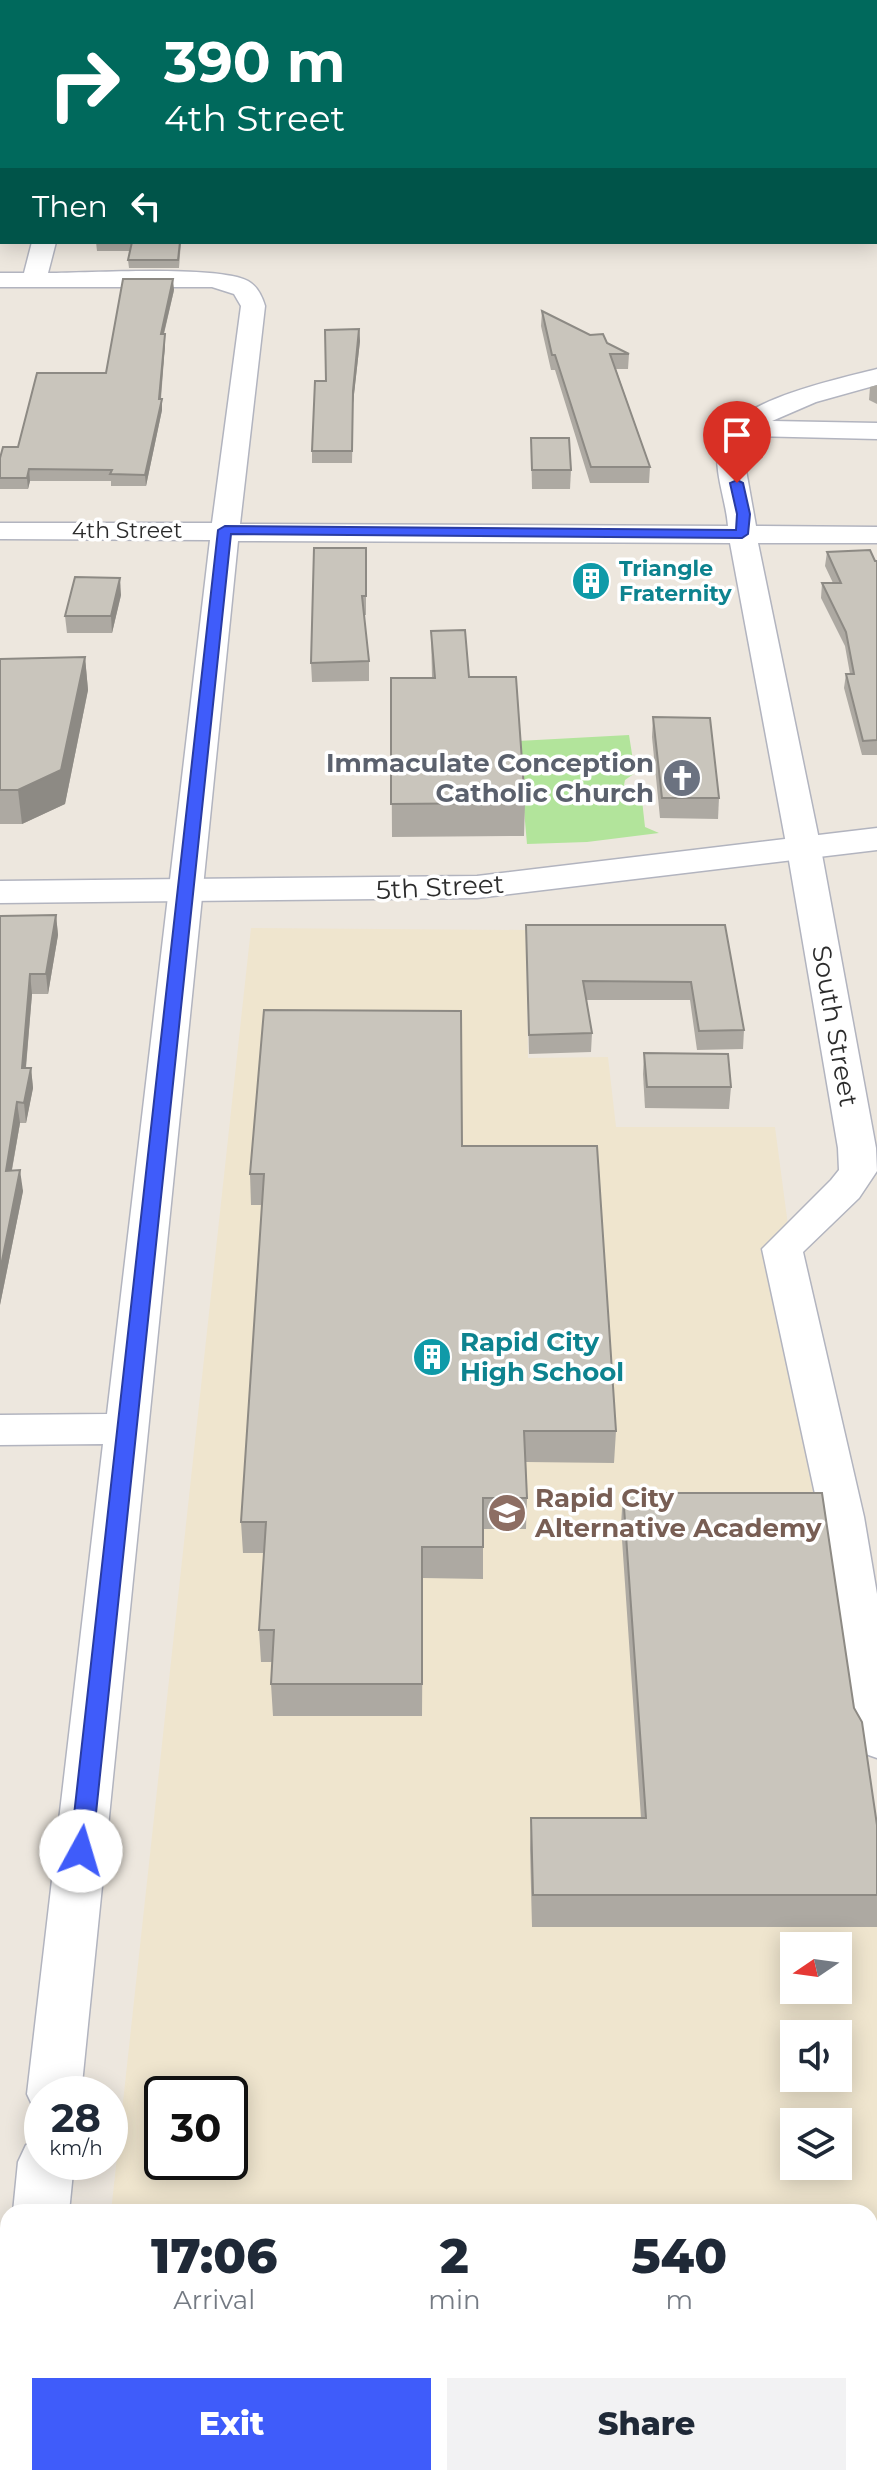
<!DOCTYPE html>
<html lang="en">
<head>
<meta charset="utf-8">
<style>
	:root { --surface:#fff; --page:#f2f2f3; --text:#1f2937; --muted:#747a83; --accent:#3f5cfa }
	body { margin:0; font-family:Montserrat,sans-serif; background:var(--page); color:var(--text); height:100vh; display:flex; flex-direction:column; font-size:30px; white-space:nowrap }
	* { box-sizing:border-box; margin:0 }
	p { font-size:26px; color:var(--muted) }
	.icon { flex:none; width:44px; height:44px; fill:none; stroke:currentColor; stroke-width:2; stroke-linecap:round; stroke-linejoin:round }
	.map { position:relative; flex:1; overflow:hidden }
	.details { position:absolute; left:0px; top:2204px; width:878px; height:282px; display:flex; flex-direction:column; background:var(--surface); border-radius:24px 24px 0 0; box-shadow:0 4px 20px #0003 }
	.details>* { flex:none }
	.hud { position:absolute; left:0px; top:0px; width:878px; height:244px; box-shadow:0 4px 20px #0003; background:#00695c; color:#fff; overflow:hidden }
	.needle { width:52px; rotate:257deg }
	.fabs { position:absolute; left:780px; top:1932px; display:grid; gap:16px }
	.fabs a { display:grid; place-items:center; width:72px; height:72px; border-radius:0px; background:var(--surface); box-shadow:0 4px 20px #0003; font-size:40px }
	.speed { position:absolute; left:24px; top:2076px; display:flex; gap:16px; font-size:40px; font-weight:700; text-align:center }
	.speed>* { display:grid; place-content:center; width:104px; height:104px; border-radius:50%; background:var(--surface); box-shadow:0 4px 20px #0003; line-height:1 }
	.speed small { font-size:20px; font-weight:400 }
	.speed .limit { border:4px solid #111; border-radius:12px; background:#fff; color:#111 }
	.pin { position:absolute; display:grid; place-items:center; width:68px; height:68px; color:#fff; margin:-82px -34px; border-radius:50% 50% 50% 0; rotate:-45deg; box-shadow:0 0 8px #0007 }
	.pin .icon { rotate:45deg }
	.me { position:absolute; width:88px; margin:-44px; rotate:6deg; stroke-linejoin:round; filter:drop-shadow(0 0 6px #0008) }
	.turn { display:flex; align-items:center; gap:28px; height:168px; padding:0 32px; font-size:36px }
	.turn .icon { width:104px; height:104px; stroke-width:2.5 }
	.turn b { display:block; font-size:56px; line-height:68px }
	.then { display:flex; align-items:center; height:76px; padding:0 32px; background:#0003; gap:16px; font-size:30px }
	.eta { display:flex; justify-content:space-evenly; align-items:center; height:136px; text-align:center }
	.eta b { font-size:48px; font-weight:800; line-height:56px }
	.primary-button { display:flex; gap:16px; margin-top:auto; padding:16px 32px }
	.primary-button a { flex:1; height:92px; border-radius:0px; background:var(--accent); color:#fff; font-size:32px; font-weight:800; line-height:92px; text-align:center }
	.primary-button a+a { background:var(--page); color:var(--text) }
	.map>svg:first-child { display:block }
	.education { fill:#efe5ce; fill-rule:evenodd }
	.green { fill:#b2e49b }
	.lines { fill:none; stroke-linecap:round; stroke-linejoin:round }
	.minor-casing { stroke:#b2b4bf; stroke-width:3 }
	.secondary-casing { stroke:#b2b4bf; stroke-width:3 }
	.minor { fill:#fff; fill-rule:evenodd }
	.secondary { fill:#fff; fill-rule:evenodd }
	.wall { fill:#ada9a2 }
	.shaded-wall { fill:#8d8a84 }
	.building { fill:#c9c5bc; stroke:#8d8a84; stroke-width:2 }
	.route { fill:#3f5cfa; stroke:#293ca2; stroke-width:2 }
	.labels { text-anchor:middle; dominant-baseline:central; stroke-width:7; stroke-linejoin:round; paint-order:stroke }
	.far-street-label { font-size:22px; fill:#2c2c2c; stroke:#fff }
	.far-culture-label { font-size:22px; font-weight:bold; fill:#0d838f; stroke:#fff; text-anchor:start }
	.worship-label { font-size:26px; font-weight:bold; fill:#5b616d; stroke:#fff; text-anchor:end }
	.street-label { font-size:26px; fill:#2c2c2c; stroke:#fff }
	.culture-label { font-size:26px; font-weight:bold; fill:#0d838f; stroke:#fff; text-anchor:start }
	.education-label { font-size:26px; font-weight:bold; fill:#785e54; stroke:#fff; text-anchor:start }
</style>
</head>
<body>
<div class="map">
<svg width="877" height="2485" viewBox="0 0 877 2485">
	<rect width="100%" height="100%" fill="#ede7de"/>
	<path class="education" d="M251,928L526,930L528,1058L608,1057L616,1127H775L877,1899V2224H870V2212H111ZM794,1946H838V1990H794ZM794,2034H838V2078H794ZM162,2094H230V2162H162ZM794,2122H838V2166H794Z"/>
	<path class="green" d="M629,735L635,773L625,780L624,785L642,800L645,827L659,833L587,842L527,844L518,741Z"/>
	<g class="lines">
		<g class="minor-casing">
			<g id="minor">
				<rect x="99" y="0" width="20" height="2"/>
				<path d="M32,242H56L48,273C88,273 218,265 248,281C257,286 262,296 265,306L240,524L728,526C726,500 714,473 718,447C724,402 839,379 877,369V385L816,402L772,421L877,423V439L748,436L744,459L756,526L877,527V543H758L821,849L876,1148L877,1171L859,1198L803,1252L864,1517L877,1594V1758L860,1752L853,1739L820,1517L762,1249L831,1180L839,1170L838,1148L787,849L730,543L238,541L81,2094H42V2113L35,2111L27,2094L103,1444L0,1445V1415L107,1414L210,540L0,539V523H212L241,306L234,294L212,287H0V273H24Z"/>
				<path d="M42,2139V2162H74L69,2212H13L18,2162L26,2145Z"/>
				<rect x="870" y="2329" width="7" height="54"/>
				<rect x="0" y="2331" width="8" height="54"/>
				<path d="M8,2450V2478H42L41,2485H0V2454Z"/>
			</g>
		</g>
		<g class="secondary-casing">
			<path id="secondary" d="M877,828V850L477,898L0,903V881L477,876Z"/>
		</g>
		<use href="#minor" class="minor"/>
		<use href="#secondary" class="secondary"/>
	</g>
	<g class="wall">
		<path d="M96,242H181L179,268H129L128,260L130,251H97Z"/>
		<path d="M174,290L164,334L165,345L161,399L162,410L146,486H111V481H30L28,489H0V458L18,447L106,373Z"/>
		<path d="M542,311L629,354L628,369H616L650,467L649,483H590L555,370H551L541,326Z"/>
		<path d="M359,329L360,341L353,403L352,463H312V451L326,381Z"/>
		<path d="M877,385V404L869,400L870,387Z"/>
		<path d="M531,438L571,470L570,489H532Z"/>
		<path d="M366,548V615H364L369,661V681L312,682L311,663Z"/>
		<path d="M827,552L877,561V755H862L844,688L846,674H850L845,646L821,598L822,583H833L825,566Z"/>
		<path d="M121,595L112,633H67L65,616Z"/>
		<path d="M431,631L469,677L525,803L524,836L392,837L391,678H432Z"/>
		<path d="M85,657L88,690L65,804L22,824H0V659Z"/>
		<path d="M653,717L719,798L718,819L660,818L652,737Z"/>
		<path d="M56,915L58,935L48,994H32L26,1068H31L33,1088L26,1123H20L12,1170L23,1191L0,1305V916Z"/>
		<path d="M526,925H725L744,1030L743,1049L697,1050L690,1000H586L592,1033L591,1052L529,1054Z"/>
		<path d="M644,1053L731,1087L729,1109L645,1108L643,1074Z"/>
		<path d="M462,1146L616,1431L614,1463L526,1462L527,1498L526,1529H483V1579L423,1578L422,1716H273L271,1684L272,1662H261L259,1630L264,1553H243L241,1522L262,1205H251L250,1174Z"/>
		<path d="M623,1493L854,1708L877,1825V1927H532L530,1849L531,1818H641L621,1525Z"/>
	</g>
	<g class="shaded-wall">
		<path d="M2,97V121L0,132V109Z"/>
		<path d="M173,279L174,290L161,345V334Z"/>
		<path d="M359,329L360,341L353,403L352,463L353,391Z"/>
		<path d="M165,334V345L160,406L162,399V410L146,486L145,475Z"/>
		<path d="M29,469L30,481L28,489L27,478Z"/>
		<path d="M120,578L121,595L112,633L111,616Z"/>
		<path d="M85,657L88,690L65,804L22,824L18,790Z"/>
		<path d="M56,915L58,935L48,994L46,974Z"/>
		<path d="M30,974L32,994L24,1088L22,1068Z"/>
		<path d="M31,1068L33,1088L26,1123L24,1103Z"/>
		<path d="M17,1102L20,1123L8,1191L6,1171Z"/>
		<path d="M20,1170L23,1191L0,1305V1271Z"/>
	</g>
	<g class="building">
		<path d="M0,0H34V2H2V97L0,109Z"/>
		<path d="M132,242H180L178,260H128Z"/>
		<path d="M123,279H173L161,334H165L159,399H162L145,475L110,474L112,470L29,469L27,478H0V458L3,447H18L37,373H106Z"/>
		<path d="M542,311L590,335L603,334L607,343L629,354H610L650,467H591L555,355H552Z"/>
		<path d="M359,329L353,391L352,451H312L315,381H326L325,330Z"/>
		<path d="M531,438H569L571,470H532Z"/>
		<path d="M314,548H366V596H362L369,661L311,663Z"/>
		<path d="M870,550L875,561H877V740L863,741L846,674H854L846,632L822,583H841L827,552Z"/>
		<path d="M75,577L120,578L111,616H65Z"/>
		<path d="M465,630L469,677H516L525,803L391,804V678H435L431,631Z"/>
		<path d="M85,657L61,770L18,790H0V659Z"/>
		<path d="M653,717L710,718L719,798H662Z"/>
		<path d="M56,915L46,974H30L22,1068H31L24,1103L17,1102L6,1171L20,1170L0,1271V916Z"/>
		<path d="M526,925H725L744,1030L699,1031L691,982L583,981L592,1033L529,1035Z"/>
		<path d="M264,1010L461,1011L462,1146H597L616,1431H524L527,1498H483V1547H422V1684H271L274,1630H259L266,1522H241L264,1174H250Z"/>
		<path d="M644,1053L728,1054L731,1087H647Z"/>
		<path d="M623,1493H822L854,1708L862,1722L877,1825V1895H533L531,1818H646Z"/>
	</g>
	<path class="route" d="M737,480L743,483L750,514L748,534L742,538L231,534L92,1851L89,1857L81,1860L73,1857L70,1851L218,530L225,526L736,530L737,514L730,483Z"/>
	<defs>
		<g id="building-disc" transform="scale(2)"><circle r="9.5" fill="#0f9aa8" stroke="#fff"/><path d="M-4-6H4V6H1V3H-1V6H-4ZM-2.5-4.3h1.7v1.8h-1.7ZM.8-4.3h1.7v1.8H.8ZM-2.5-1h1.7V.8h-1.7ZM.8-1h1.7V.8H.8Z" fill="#fff"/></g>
		<g id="church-disc" transform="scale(2)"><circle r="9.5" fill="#6b7280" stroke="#fff"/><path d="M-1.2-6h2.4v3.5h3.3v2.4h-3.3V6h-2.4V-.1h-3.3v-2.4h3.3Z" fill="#fff"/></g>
		<g id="school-disc" transform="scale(2)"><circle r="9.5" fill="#8d6e63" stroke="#fff"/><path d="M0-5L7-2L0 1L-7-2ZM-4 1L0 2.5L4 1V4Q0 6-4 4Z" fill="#fff"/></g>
	</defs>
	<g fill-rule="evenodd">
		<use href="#building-disc" x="591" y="581"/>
		<use href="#church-disc" x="682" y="778"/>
		<use href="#building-disc" x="432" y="1357"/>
		<use href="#school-disc" x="507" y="1513"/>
	</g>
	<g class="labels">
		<g class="far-street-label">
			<text x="127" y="530">4th Street</text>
		</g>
		<g class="far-culture-label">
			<text x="619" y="568">Triangle<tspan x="619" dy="25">Fraternity</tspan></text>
		</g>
		<g class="worship-label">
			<text x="654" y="763">Immaculate Conception<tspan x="654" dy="30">Catholic Church</tspan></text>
		</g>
		<g class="street-label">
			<text transform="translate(440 887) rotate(-3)">5th Street</text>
			<text transform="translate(835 1026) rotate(80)">South Street</text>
		</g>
		<g class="culture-label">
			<text x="460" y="1342">Rapid City<tspan x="460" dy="30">High School</tspan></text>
		</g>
		<g class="education-label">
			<text x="535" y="1498">Rapid City<tspan x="535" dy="30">Alternative Academy</tspan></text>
		</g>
	</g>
</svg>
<div class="fabs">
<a><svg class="needle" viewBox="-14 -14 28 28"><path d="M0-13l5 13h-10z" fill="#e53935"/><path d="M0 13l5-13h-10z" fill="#747a83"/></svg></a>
<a><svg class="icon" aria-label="sound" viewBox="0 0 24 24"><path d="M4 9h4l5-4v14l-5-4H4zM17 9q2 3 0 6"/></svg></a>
<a><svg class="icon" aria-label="layers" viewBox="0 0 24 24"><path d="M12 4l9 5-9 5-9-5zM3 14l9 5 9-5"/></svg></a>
</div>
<div class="speed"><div>28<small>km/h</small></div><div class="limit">30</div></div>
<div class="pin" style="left:737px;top:483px;background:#d93025"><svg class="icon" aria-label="arrive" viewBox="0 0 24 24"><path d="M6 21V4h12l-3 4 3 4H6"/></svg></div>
<svg class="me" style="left:81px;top:1851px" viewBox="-20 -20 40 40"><circle r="19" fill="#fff"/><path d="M0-13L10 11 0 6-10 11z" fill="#3f5cfa"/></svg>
<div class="hud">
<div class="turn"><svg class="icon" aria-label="right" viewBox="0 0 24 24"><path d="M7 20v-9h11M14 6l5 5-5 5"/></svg><div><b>390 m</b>4th Street</div></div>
<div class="then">Then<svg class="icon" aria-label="left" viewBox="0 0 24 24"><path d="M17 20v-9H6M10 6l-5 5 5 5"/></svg></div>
</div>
<section class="details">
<div class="eta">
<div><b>17:06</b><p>Arrival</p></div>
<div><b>2</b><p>min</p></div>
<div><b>540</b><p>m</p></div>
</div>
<div class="primary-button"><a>Exit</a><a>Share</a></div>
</section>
</div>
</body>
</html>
